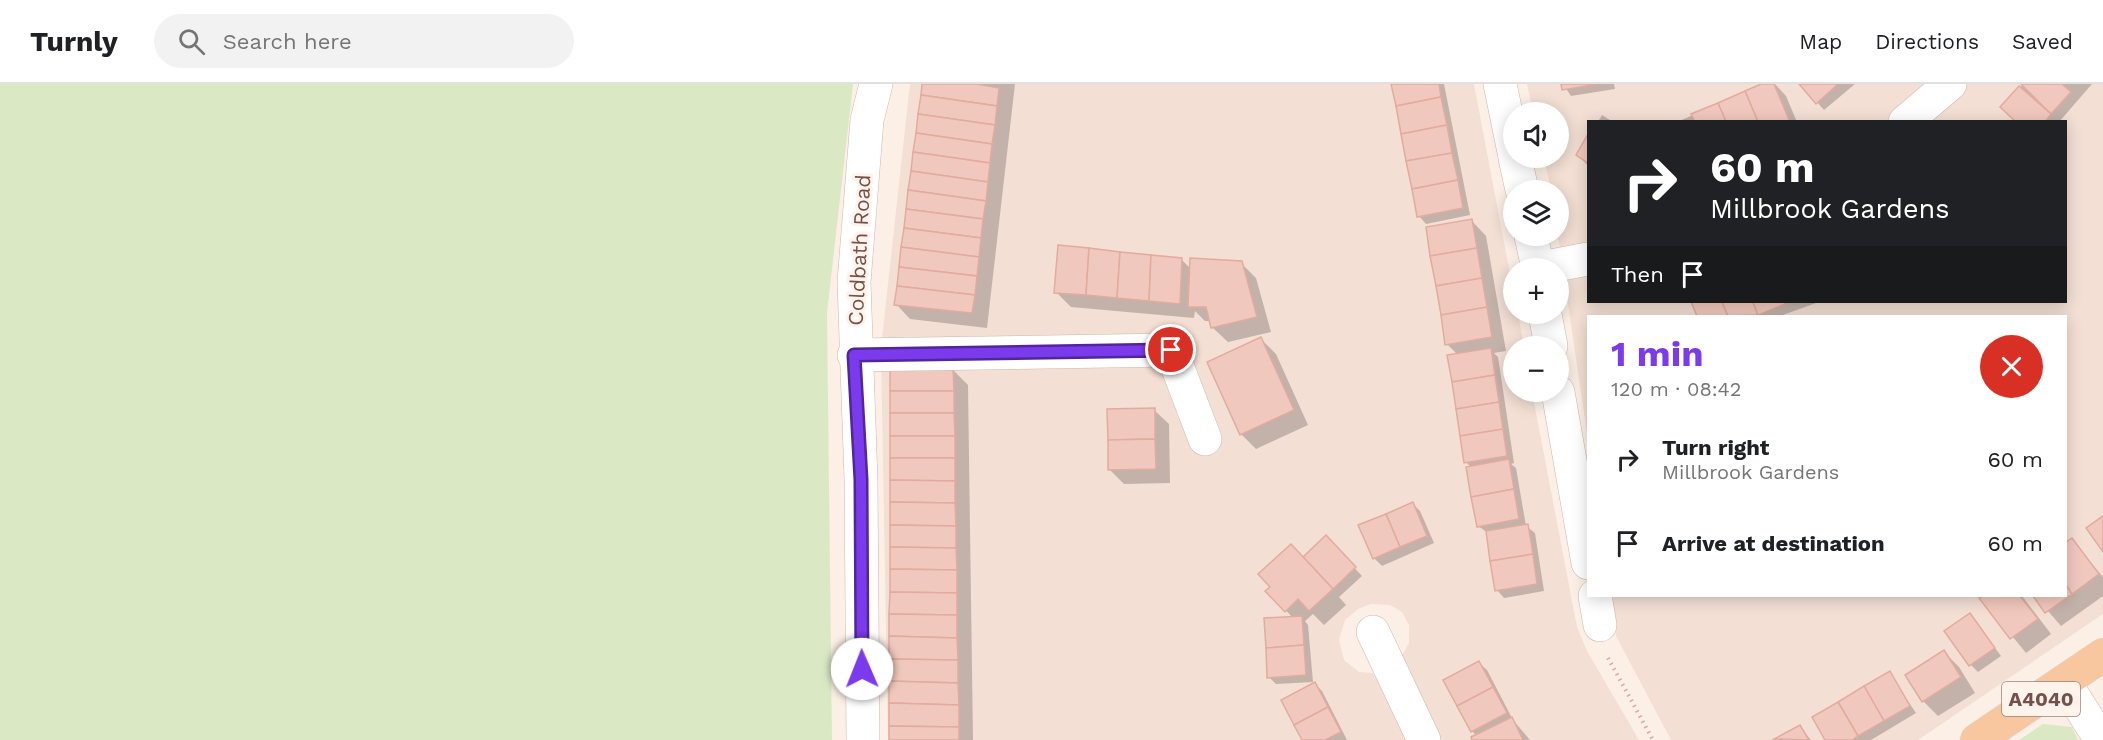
<!DOCTYPE html>
<html lang="en">
<head>
<meta charset="utf-8">
<style>
	:root { --surface:#fff; --page:#f2f2f2; --text:#202124; --muted:#757577; --line:#e0e0e0; --accent:#7c3aed }
	body { margin:0; font-family:"Work Sans",sans-serif; background:var(--page); color:var(--text); height:100vh; display:flex; flex-direction:column; font-size:22px; white-space:nowrap }
	* { box-sizing:border-box; margin:0 }
	p { font-size:20px; color:var(--muted) }
	.icon { flex:none; width:33px; height:33px; fill:none; stroke:currentColor; stroke-width:2; stroke-linecap:round; stroke-linejoin:round }
	.map { position:relative; flex:1; overflow:hidden }
	.panel { position:absolute; left:1587px; top:231px; width:480px; height:282px; display:flex; flex-direction:column; background:var(--surface); border-radius:0px; box-shadow:0 3px 15px #0003 }
	.panel>* { flex:none }
	.guide { position:absolute; left:1587px; top:36px; width:480px; height:183px; border-radius:0px; box-shadow:0 3px 15px #0003; background:#202124; color:#fff; overflow:hidden }
	.buttons { position:absolute; left:1503px; top:18px; display:grid; gap:12px }
	.buttons a { display:grid; place-items:center; width:66px; height:66px; border-radius:50%; background:var(--surface); box-shadow:0 3px 15px #0003; font-size:30px }
	.pin { position:absolute; display:grid; place-items:center; width:51px; height:51px; color:#fff; margin:-26px; border:3px solid #fff; border-radius:50%; box-shadow:0 2px 6px #0007 }
	.me { position:absolute; width:66px; margin:-33px; rotate:359deg; stroke-linejoin:round; filter:drop-shadow(0 0 4px #0008) }
	.turn { display:flex; align-items:center; gap:21px; height:126px; padding:0 24px; font-size:27px }
	.turn .icon { width:78px; height:78px; stroke-width:2.5 }
	.turn b { display:block; font-size:42px; line-height:51px }
	.then { display:flex; align-items:center; height:57px; padding:0 24px; background:#0003; gap:12px; font-size:22px }
	.round { display:grid; place-items:center; flex:none; width:63px; height:63px; border-radius:32px; background:var(--page) }
	.overview { display:flex; align-items:center; justify-content:space-between; height:102px; padding:0 24px }
	h1 { font-size:36px; font-weight:700; line-height:45px; color:var(--accent) }
	ul { padding:0; list-style:none }
	li { display:flex; align-items:center; gap:18px; height:84px; padding:0 24px }
	li div { flex:1 }
	li b { display:block; font-size:22px }
	li em { font-style:normal }
	header { display:flex; align-items:center; gap:36px; box-sizing:border-box; height:84px; padding:0 30px; background:var(--surface); border-bottom:2px solid var(--line) }
	header strong { font-size:28px }
	nav { display:flex; gap:33px; margin-inline-start:auto; font-size:21px }
	.search { width:420px; height:54px; background:var(--page); display:flex; align-items:center; gap:15px; box-sizing:border-box; padding:0 21px; border-radius:33px; color:var(--muted); font-size:22px }
	.map>svg:first-child { display:block }
	.residential { fill:#f3dfd4; fill-rule:evenodd }
	.green { fill:#dae9c4 }
	.shadow { fill:#0003 }
	.building { fill:#f1c8bd; stroke:#e3ab9e; stroke-width:1.5 }
	.lines { fill:none; stroke-linecap:round; stroke-linejoin:round }
	.street-casing { stroke:#cfb7af; stroke-width:34 }
	.secondary-casing { stroke:#d2b6ac; stroke-width:34 }
	.primary-casing { stroke:#d8cfcd; stroke-width:34 }
	.path { stroke:#d6aba0; stroke-width:4; stroke-dasharray:1.5 4.5; stroke-linecap:butt }
	.street { stroke:#fff; stroke-width:33 }
	.secondary { stroke:#fff; stroke-width:33 }
	.primary { stroke:#f9c79f; stroke-width:33 }
	.route-casing { stroke:#51269a; stroke-width:15 }
	.route { stroke:#7c3aed; stroke-width:10 }
	.labels { text-anchor:middle; dominant-baseline:central; stroke-width:6; stroke-linejoin:round; paint-order:stroke }
	.shield { fill:#fff3eb; stroke:#9e827b; stroke-width:1.5 }
	.shield-label { font-size:20px; font-weight:bold; fill:#74524b }
	.street-label { font-size:21px; fill:#74524b; stroke:#fff3eb }
</style>
</head>
<body>
<header>
<strong>Turnly</strong>
<div class="search"><svg class="icon" aria-label="search" viewBox="0 0 24 24"><circle cx="10" cy="10" r="6"/><path d="M15 15l6 6"/></svg>Search here</div>
<nav><a>Map</a><a>Directions</a><a>Saved</a></nav>
</header>
<div class="map">
<svg width="2103" height="656" viewBox="0 0 2103 656">
	<rect width="100%" height="100%" fill="#fcefe5"/>
	<g class="residential">
		<path d="M910,0H1474L1513,206L1514,230H1518L1524,262H1514V308H1532L1577,543L1587,567L1639,656H1441L1401,573L1409,559V541L1402,528L1390,521L1371,520L1358,525L1345,536L1339,556L1344,576L1359,588L1373,589L1409,656H888L881,264Z"/>
		<path d="M1527,0H2103V530L1918,656H1671L1616,552L1612,512H2066V232H1588V356L1558,152V106H1551L1544,74H1558V28H1533ZM1588,38H2066V218H1588Z"/>
	</g>
	<g class="green">
		<path d="M0,0H853L827,229L832,656H0Z"/>
		<path d="M2043,640L2072,643L2078,656H2019Z"/>
	</g>
	<g class="shadow">
		<path d="M923,0H1015L987,244L910,235L896,220Z"/>
		<path d="M1393,0H1444L1470,131L1426,140L1419,132Z"/>
		<path d="M1563,0H1614L1615,5L1571,12Z"/>
		<path d="M1765,0H1775L1786,12L1797,38H1677Z"/>
		<path d="M1801,0H1855L1824,26Z"/>
		<path d="M2023,0H2092L2059,38H2017L2002,23Z"/>
		<path d="M1602,31L1613,38H1598Z"/>
		<path d="M1588,53V82L1578,71Z"/>
		<path d="M1472,137L1486,152L1506,267L1494,269L1498,273L1514,379L1511,380L1516,384L1526,442L1535,449L1544,507L1504,514L1497,506L1488,449L1478,442L1471,383L1466,378L1458,271L1447,260Z"/>
		<path d="M1181,175L1191,185L1241,179L1256,194L1271,248L1228,258L1213,244L1211,237H1205L1195,227L1194,234L1071,223L1056,208Z"/>
		<path d="M1693,218H1819L1780,232H1698Z"/>
		<path d="M1261,255L1276,270L1308,341L1256,365L1241,350Z"/>
		<path d="M953,286L968,301L973,656H891Z"/>
		<path d="M1154,326L1169,340L1170,399L1124,400L1109,385Z"/>
		<path d="M1413,420L1420,427L1434,459L1382,482L1374,474Z"/>
		<path d="M1326,454L1362,492L1339,513L1346,521L1324,541L1313,530L1305,537L1308,541L1313,598L1276,600L1269,593L1293,534L1268,507Z"/>
		<path d="M2072,456L2103,493V512L2061,542L2035,512H2066V460Z"/>
		<path d="M1985,512H2022L2051,550L2026,569L1981,514Z"/>
		<path d="M1970,531L2001,572L1978,588L1971,581Z"/>
		<path d="M1944,568L1959,583L1975,609L1938,632L1923,617Z"/>
		<path d="M1479,579L1487,586L1513,636L1530,656H1474L1477,652L1472,647Z"/>
		<path d="M1889,589L1916,629L1871,656H1827Z"/>
		<path d="M1315,600L1322,607L1347,656H1304Z"/>
		<path d="M1800,643L1811,656H1776Z"/>
	</g>
	<g class="building">
		<path d="M922,0H977L999,4L997,22L921,11Z"/>
		<path d="M1391,0H1439L1441,13L1396,22Z"/>
		<path d="M1561,0H1598L1562,6Z"/>
		<path d="M1761,0H1774L1790,38H1758L1745,7Z"/>
		<path d="M1799,0H1836L1837,1L1816,20Z"/>
		<path d="M2021,0H2062L2071,8L2051,30Z"/>
		<path d="M2019,2L2051,30L2045,38H2016L2000,23Z"/>
		<path d="M1745,7L1758,38H1726L1718,19Z"/>
		<path d="M921,11L997,22L995,41L918,30Z"/>
		<path d="M1441,13L1447,41L1401,50L1396,22Z"/>
		<path d="M1718,19L1726,38H1695L1691,30Z"/>
		<path d="M918,30L995,41L992,60L916,49Z"/>
		<path d="M1447,41L1452,69L1406,77L1401,50Z"/>
		<path d="M916,49L992,60L990,79L913,68Z"/>
		<path d="M1588,50V79L1576,71Z"/>
		<path d="M913,68L990,79L988,98L911,87Z"/>
		<path d="M1452,69L1458,96L1412,105L1406,77Z"/>
		<path d="M911,87L988,98L986,117L908,106Z"/>
		<path d="M1458,96L1463,124L1417,133L1412,105Z"/>
		<path d="M908,106L986,117L983,135L906,125Z"/>
		<path d="M906,125L983,135L981,154L904,144Z"/>
		<path d="M1472,135L1477,164L1430,172L1426,143Z"/>
		<path d="M904,144L981,154L979,173L901,163Z"/>
		<path d="M1058,161L1089,164L1086,211L1054,209Z"/>
		<path d="M901,163L979,173L977,192L899,183Z"/>
		<path d="M1089,164L1120,168L1117,214L1086,211Z"/>
		<path d="M1477,164L1482,194L1436,202L1430,172Z"/>
		<path d="M1120,168L1151,171L1149,217L1117,214Z"/>
		<path d="M1151,171L1182,174L1180,220L1149,217Z"/>
		<path d="M1190,174L1242,177L1257,233L1211,244L1206,223H1188Z"/>
		<path d="M899,183L977,192L975,211L897,202Z"/>
		<path d="M1482,194L1487,223L1441,231L1436,202Z"/>
		<path d="M897,202L975,211L972,229L894,221Z"/>
		<path d="M1691,218H1722L1728,232H1697Z"/>
		<path d="M1722,218H1753L1758,231L1728,232Z"/>
		<path d="M1753,218H1784L1785,220L1758,231Z"/>
		<path d="M1487,223L1492,253L1445,261L1441,231Z"/>
		<path d="M1261,253L1294,326L1240,351L1207,278Z"/>
		<path d="M1491,264L1495,291L1452,298L1447,271Z"/>
		<path d="M953,284L954,307H890V285Z"/>
		<path d="M1495,291L1499,318L1456,325L1452,298Z"/>
		<rect x="890" y="307" width="64" height="22"/>
		<path d="M1499,318L1503,345L1460,352L1456,325Z"/>
		<path d="M1155,324V355L1108,356L1107,325Z"/>
		<path d="M890,329H954L955,352H890Z"/>
		<path d="M1503,345L1507,372L1464,379L1460,352Z"/>
		<rect x="890" y="352" width="65" height="22"/>
		<path d="M1155,355L1156,385L1108,386V356Z"/>
		<path d="M890,374H955V397L890,396Z"/>
		<path d="M1509,375L1514,405L1471,413L1466,383Z"/>
		<path d="M890,396L955,397V419L890,418Z"/>
		<path d="M1514,405L1519,435L1477,443L1471,413Z"/>
		<path d="M890,418L955,419L956,442L890,441Z"/>
		<path d="M1413,418L1427,452L1400,463L1386,430Z"/>
		<path d="M1386,430L1400,463L1373,475L1358,441Z"/>
		<path d="M2103,432V468L2086,444Z"/>
		<path d="M1528,440L1533,470L1490,477L1486,447Z"/>
		<path d="M890,441L956,442V464L890,463Z"/>
		<path d="M1326,451L1356,483L1333,505L1303,473Z"/>
		<path d="M2072,454L2099,490L2072,510L2066,501V458Z"/>
		<path d="M1291,460L1333,505L1309,527L1298,515L1285,528L1265,507L1270,503L1258,490Z"/>
		<path d="M890,463L956,464L957,486L890,485Z"/>
		<path d="M1533,470L1537,500L1495,507L1490,477Z"/>
		<path d="M890,485L957,486V509L890,508Z"/>
		<path d="M2066,501L2072,510L2045,529L2033,512H2066Z"/>
		<path d="M890,508L957,509V531L889,530Z"/>
		<path d="M1983,512H2020L2038,535L2010,555L1979,514Z"/>
		<path d="M1970,529L1995,564L1969,582L1944,547Z"/>
		<path d="M889,530L957,531V554L889,552Z"/>
		<path d="M1302,532L1304,561L1266,564L1264,534Z"/>
		<path d="M889,552L957,554L958,576L889,575Z"/>
		<path d="M1304,561L1306,591L1267,594L1266,564Z"/>
		<path d="M1944,566L1961,593L1922,618L1905,591Z"/>
		<path d="M889,575L958,576V599L889,597Z"/>
		<path d="M1479,577L1493,603L1457,622L1443,596Z"/>
		<path d="M1890,587L1910,622L1884,637L1864,602Z"/>
		<path d="M889,597L958,599L959,621L889,619Z"/>
		<path d="M1315,598L1328,623L1294,641L1281,616Z"/>
		<path d="M1864,602L1884,637L1858,652L1838,618Z"/>
		<path d="M1493,603L1507,629L1471,648L1457,622Z"/>
		<path d="M1838,618L1858,652L1852,656H1825L1812,633Z"/>
		<path d="M889,619L959,621V643L889,642Z"/>
		<path d="M1328,623L1341,648L1325,656H1302L1294,641Z"/>
		<path d="M1512,633L1523,656H1472L1471,653Z"/>
		<path d="M1800,641L1809,656L1774,655Z"/>
		<path d="M889,642L959,643V656H889Z"/>
	</g>
	<g class="lines">
		<g class="street-casing">
			<g id="street">
				<path d="M1500,0L1514,68"/>
				<path d="M1905,38L1950,0"/>
				<path d="M1515,74L1522,106"/>
				<path d="M1531,152L1538,184"/>
				<path d="M1540,184L1588,175"/>
				<path d="M1545,230L1551,262"/>
				<path d="M854,271L1171,266L1205,355"/>
				<path d="M1558,308L1588,479"/>
				<path d="M1595,512L1600,541"/>
				<path d="M1373,548L1424,656"/>
				<path d="M2065,599L2101,656"/>
			</g>
		</g>
		<g class="secondary-casing">
			<path id="secondary" d="M863,656L861,396L854,198L867,36L876,0"/>
		</g>
		<g class="primary-casing">
			<path id="primary" d="M1977,656L2103,571"/>
		</g>
		<path class="path" d="M1608,574L1653,656"/>
		<use href="#street" class="street"/>
		<use href="#secondary" class="secondary"/>
		<use href="#primary" class="primary"/>
	</g>
	<g class="lines">
		<g class="route-casing">
			<path id="route" d="M862,585L861,396L854,271L1171,266"/>
		</g>
		<use href="#route" class="route"/>
	</g>
	<g class="labels">
		<rect class="shield" x="2002" y="598" width="78" height="34" rx="4.5"/>
		<g class="shield-label">
			<text x="2041" y="615">A4040</text>
		</g>
		<g class="street-label">
			<text transform="translate(859 166) rotate(-87)">Coldbath Road</text>
		</g>
	</g>
</svg>
<div class="buttons">
<a><svg class="icon" aria-label="sound" viewBox="0 0 24 24"><path d="M4 9h4l5-4v14l-5-4H4zM17 9q2 3 0 6"/></svg></a>
<a><svg class="icon" aria-label="layers" viewBox="0 0 24 24"><path d="M12 4l9 5-9 5-9-5zM3 14l9 5 9-5"/></svg></a>
<a>+</a>
<a>−</a>
</div>
<div class="pin" style="left:1171px;top:266px;background:#d93025"><svg class="icon" aria-label="arrive" viewBox="0 0 24 24"><path d="M6 21V4h12l-3 4 3 4H6"/></svg></div>
<svg class="me" style="left:862px;top:585px" viewBox="-20 -20 40 40"><circle r="19" fill="#fff"/><path d="M0-13L10 11 0 6-10 11z" fill="#7c3aed"/></svg>
<div class="guide">
<div class="turn"><svg class="icon" aria-label="right" viewBox="0 0 24 24"><path d="M7 20v-9h11M14 6l5 5-5 5"/></svg><div><b>60 m</b>Millbrook Gardens</div></div>
<div class="then">Then<svg class="icon" aria-label="arrive" viewBox="0 0 24 24"><path d="M6 21V4h12l-3 4 3 4H6"/></svg></div>
</div>
<section class="panel">
<div class="overview"><div><h1>1 min</h1><p>120 m · 08:42</p></div><a class="round" style="background:#d93025;color:#fff"><svg class="icon" aria-label="close" viewBox="0 0 24 24"><path d="M6 6l12 12M18 6L6 18"/></svg></a></div>
<ul>
<li><svg class="icon" aria-label="right" viewBox="0 0 24 24"><path d="M7 20v-9h11M14 6l5 5-5 5"/></svg><div><b>Turn right</b><p>Millbrook Gardens</p></div><em>60 m</em></li>
<li><svg class="icon" aria-label="arrive" viewBox="0 0 24 24"><path d="M6 21V4h12l-3 4 3 4H6"/></svg><div><b>Arrive at destination</b></div><em>60 m</em></li>
</ul>
</section>
</div>
</body>
</html>
